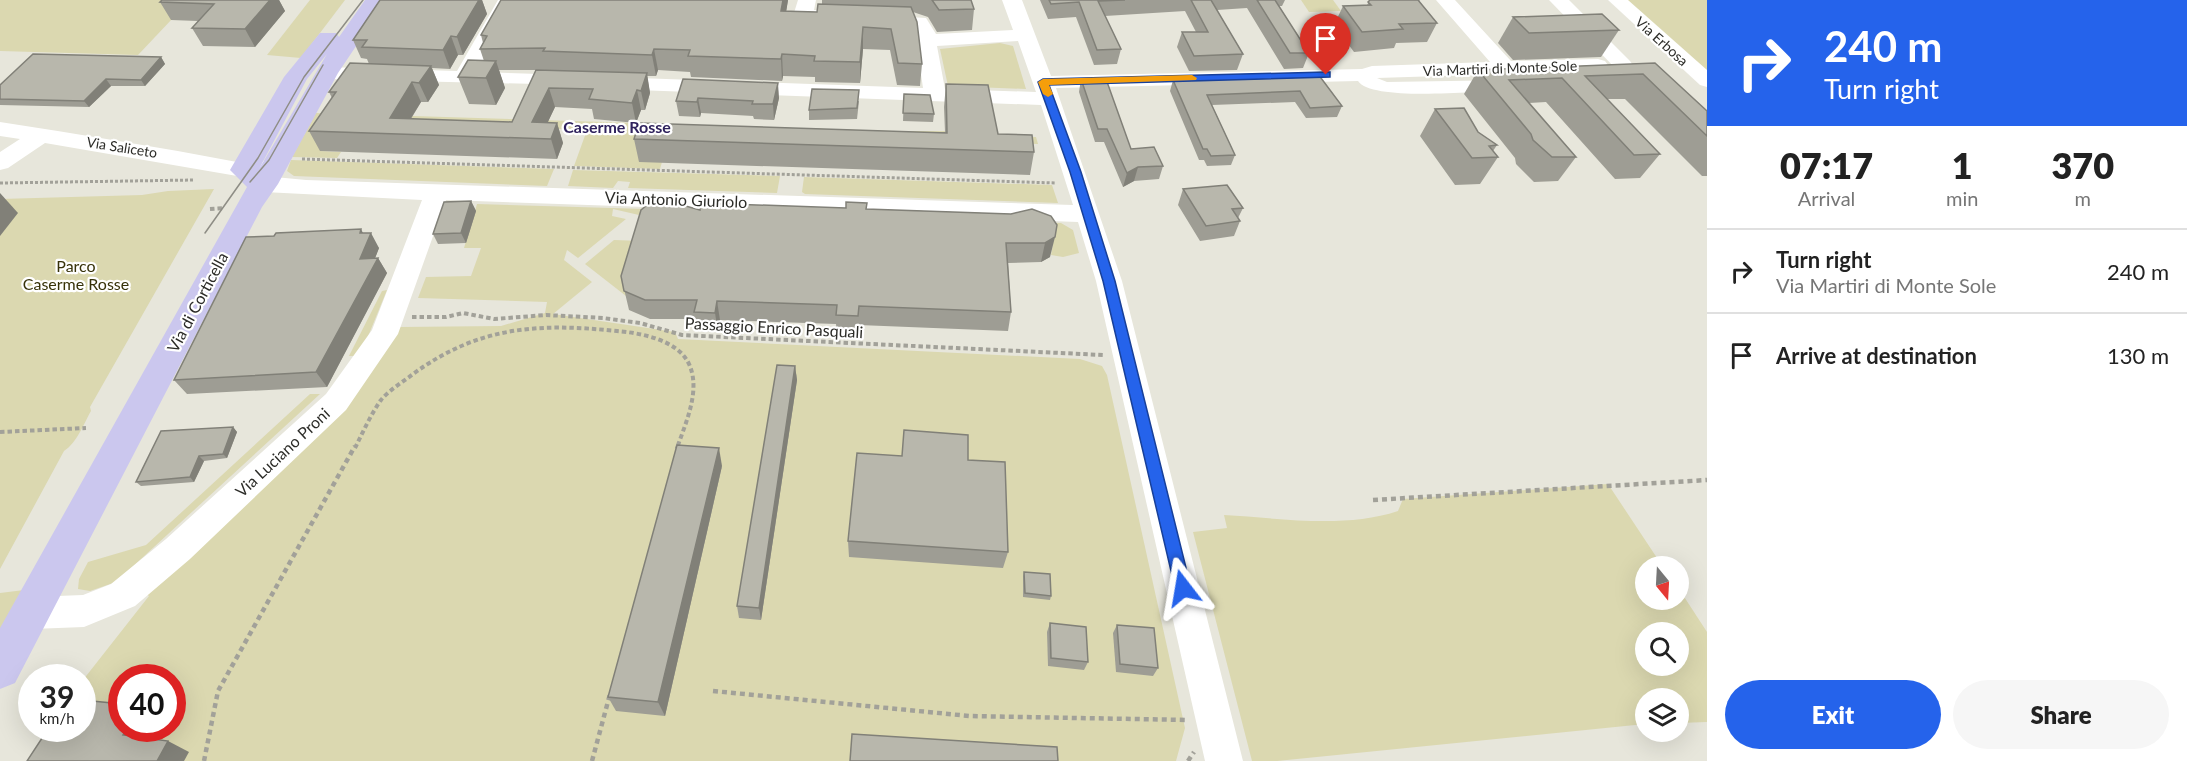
<!DOCTYPE html>
<html lang="en">
<head>
<meta charset="utf-8">
<style>
	:root { --surface:#fff; --page:#f6f6f6; --text:#222; --muted:#767676; --line:#e0e0e0; --accent:#2563eb }
	body { margin:0; font-family:Lato,sans-serif; background:var(--page); color:var(--text); height:100vh; display:flex; flex-direction:column; font-size:22px; white-space:nowrap }
	* { box-sizing:border-box; margin:0 }
	p { font-size:20px; color:var(--muted) }
	.icon { flex:none; width:33px; height:33px; fill:none; stroke:currentColor; stroke-width:2; stroke-linecap:round; stroke-linejoin:round }
	.map { position:relative; flex:1; overflow:hidden }
	.drawer { display:flex; flex-direction:column; background:var(--surface); width:480px }
	.drawer>* { flex:none }
	.hud { background:#2563eb; color:#fff; overflow:hidden }
	.needle { width:39px; rotate:162deg }
	.controls { position:absolute; left:1635px; top:556px; display:grid; gap:12px }
	.controls a { display:grid; place-items:center; width:54px; height:54px; border-radius:50%; background:var(--surface); box-shadow:0 6px 24px #0002; font-size:30px }
	.speed { position:absolute; left:18px; top:664px; display:flex; gap:12px; font-size:30px; font-weight:700; text-align:center }
	.speed>* { display:grid; place-content:center; width:78px; height:78px; border-radius:50%; background:var(--surface); box-shadow:0 6px 24px #0002; line-height:1 }
	.speed small { font-size:15px; font-weight:400 }
	.speed .limit { border:9px solid #d22; background:#fff; color:#111 }
	.pin { position:absolute; display:grid; place-items:center; width:51px; height:51px; color:#fff; margin:-62px -26px; border-radius:50% 50% 50% 0; rotate:-45deg; box-shadow:0 0 6px #0007 }
	.pin .icon { rotate:45deg }
	.me { position:absolute; width:66px; margin:-33px; rotate:346deg; stroke-linejoin:round; filter:drop-shadow(0 0 4px #0008) }
	.turn { display:flex; align-items:center; gap:21px; height:126px; padding:0 18px; font-size:27px }
	.turn .icon { width:78px; height:78px; stroke-width:2.5 }
	.turn b { display:block; font-size:42px; line-height:51px }
	.eta { display:flex; justify-content:space-evenly; align-items:center; height:102px; text-align:center }
	.eta b { font-size:36px; font-weight:800; line-height:42px }
	.button { display:flex; gap:12px; margin-top:auto; padding:12px 18px }
	.button a { flex:1; height:69px; border-radius:36px; background:var(--accent); color:#fff; font-size:24px; font-weight:800; line-height:69px; text-align:center }
	.button a+a { background:var(--page); color:var(--text) }
	ul { padding:0; list-style:none }
	li { display:flex; align-items:center; gap:18px; height:84px; padding:0 18px; border-top:2px solid var(--line) }
	li div { flex:1 }
	li b { display:block; font-size:22px }
	li em { font-style:normal }
	main { display:flex; flex:1; min-height:0 }
	.map>svg:first-child { display:block }
	.green { fill:#dbd8b0; fill-rule:evenodd }
	.lines { fill:none; stroke-linecap:round; stroke-linejoin:round }
	.path-far2 { stroke:#a2a199; stroke-width:3; stroke-dasharray:3 2; stroke-linecap:butt }
	.path-far1 { stroke:#a2a199; stroke-width:4; stroke-dasharray:4.5 3; stroke-linecap:butt }
	.path { stroke:#a2a199; stroke-width:4.5; stroke-dasharray:5 4; stroke-linecap:butt }
	.minor { fill:#fff; fill-rule:evenodd }
	.major { fill:#cbc7ee; fill-rule:evenodd }
	.tram { stroke:#8e8d85; stroke-width:1.5 }
	.wall { fill:#9e9d94 }
	.shaded-wall { fill:#818078 }
	.building { fill:#b8b7ac; stroke:#818078; stroke-width:1.5 }
	.route { fill:#2563eb; stroke:#184099; stroke-width:1.5 }
	.slow { fill:#f59e0b }
	.labels { text-anchor:middle; dominant-baseline:central; stroke-width:4.5; stroke-linejoin:round; paint-order:stroke }
	.far-street-label { font-size:14px; fill:#2c2c28; stroke:#fff }
	.far-quarter-label { font-size:16px; font-weight:bold; fill:#2f225d; stroke:#fff }
	.street-label { font-size:16px; fill:#2c2c28; stroke:#fff }
	.park-label { font-size:16px; fill:#373209; stroke:#fff }
</style>
</head>
<body>
<main>
<div class="map">
<svg width="1707" height="761" viewBox="0 0 1707 761">
	<rect width="100%" height="100%" fill="#e7e6db"/>
	<g class="green">
		<path d="M0,0H190L138,55L0,51Z"/>
		<path d="M310,0H345L301,58L267,55Z"/>
		<path d="M1301,0H1333L1341,11L1309,12Z"/>
		<path d="M1622,0H1707V74Z"/>
		<path d="M1000,43L1013,46L1026,89L948,86L940,49Z"/>
		<path d="M316,113L892,131H990L991,136L1036,137L1038,144L642,132L662,162L660,169L574,166L587,130L327,122L320,151L341,152L337,158L292,157Z"/>
		<path d="M291,160L554,169L547,186L294,176L287,171Z"/>
		<path d="M573,170L780,176L777,193L628,188L630,182L618,181L613,188L568,186Z"/>
		<path d="M804,177L1052,185L1058,203L805,194L802,192Z"/>
		<path d="M214,189L90,407L91,411C84,423 77,443 64,451L0,569V199L142,195L168,191Z"/>
		<path d="M477,204L646,209L639,215L613,209L612,216L626,219L578,258L567,250L564,260L592,282L553,314L675,332L678,339L1080,359L1102,366L1107,375L1185,728L1176,761H31L82,729L83,680L149,596L141,590L399,327L501,326L545,313L547,302L418,298L426,277L471,276L481,248H464ZM122,678H172V729H122Z"/>
		<path d="M867,216L1061,223L1073,230L1079,253L1063,257L1051,255L1053,244Z"/>
		<path d="M614,240L642,241L626,296L585,264Z"/>
		<path d="M387,290L360,356H349L382,291Z"/>
		<path d="M310,394H320L116,582L90,591L78,589L79,579L88,562L146,545Z"/>
		<path d="M1608,484L1663,567H1646V600H1678L1679,589L1707,632V722L1679,723L1678,699H1646L1645,724L1277,761H1252L1193,532L1227,528L1224,515C1280,518 1344,529 1398,511L1403,499ZM1646,633H1678V666H1646Z"/>
		<path d="M32,589L0,629V593Z"/>
	</g>
	<g class="lines">
		<g class="path-far2">
			<path d="M302,159L1056,183"/>
			<path d="M0,183L194,180"/>
		</g>
		<g class="path-far1">
			<path d="M210,209L224,208"/>
			<path d="M412,317H446L463,313L494,319L546,315L603,318L640,323L682,335L1103,355"/>
			<path d="M0,432L86,428"/>
			<path d="M355,448C363,432 371,414 381,400C389,390 403,382 413,374C479,326 538,323 617,331C641,333 678,340 689,364C701,390 686,422 677,448"/>
		</g>
		<g class="path">
			<path d="M677,449L678,446"/>
			<path d="M1373,500L1707,480"/>
			<path d="M713,691L969,716L1188,720"/>
			<path d="M204,761L218,691L355,446"/>
			<path d="M592,761L610,694"/>
			<path d="M1188,761L1194,752"/>
		</g>
		<g class="minor">
			<path d="M498,0H516L477,72L570,75L577,77L581,81L577,85L326,79L319,77L316,73L319,69L326,67L457,71Z"/>
			<path d="M798,0H816L814,10L839,11L849,17L839,23L796,20L793,16Z"/>
			<path d="M1002,0H1022L1051,76L1362,69L1372,66L1490,62L1436,0H1455L1511,61L1598,59L1605,61L1608,65L1605,69L1598,71L1377,78L1387,82L1513,80L1517,84L1513,88L1506,90C1478,91 1372,102 1358,81L1056,88L1122,281L1243,761H1205L1096,281L1078,222L446,200L398,334L346,410L190,559L135,606L84,627L32,629L20,624L15,613L20,602L32,597L83,595L111,584L166,539L326,394L372,330L422,200L264,192L256,189L252,184L256,179L264,176L306,180L1073,205L1041,105L610,89L603,87L599,83L603,79L610,77L923,88L917,46L920,41L911,27L873,23L870,19L873,15L926,18L936,34L1013,30ZM1018,41L1036,92L945,89L937,46Z"/>
			<path d="M1549,0H1569L1630,61L1633,65L1630,69H1616Z"/>
			<path d="M1608,0H1628L1707,70V87L1700,85Z"/>
			<path d="M0,122C79,134 158,147 237,162C251,164 264,158 278,162L282,167L278,172L243,177L45,143L8,168L0,170V152L20,139L0,136Z"/>
		</g>
		<path class="major" d="M365,0H387L338,73L278,184L262,207L15,683L0,689V628L247,187L230,170L284,77L320,33H336L339,37ZM327,54L259,169L307,79Z"/>
		<g class="tram">
			<path d="M250,182L269,160L323,65"/>
			<path d="M205,233L258,158L304,77L363,0"/>
		</g>
	</g>
	<g class="wall">
		<path d="M279,0L285,11L255,47L203,46L192,28L198,21L171,20L160,2Z"/>
		<path d="M380,0H482L487,14L463,55H458L450,69L432,68L439,85L428,102H421L411,119L512,122L536,70H499L505,88L496,105L469,104L458,77L484,61L480,49L483,43L481,35L501,0H788L786,11L817,12L822,4V0H971L974,9L972,30L937,32L928,17L913,12L922,64L920,86L897,85L890,50L863,49L860,83L815,82V77L783,76L782,81L691,77L690,72L658,70L656,76H647L650,93L645,110H641L636,123L594,119L592,109L555,107L547,123H557L563,143L557,159L320,151L309,131L332,98L329,92L369,64L367,59L361,58L353,40Z"/>
		<path d="M1040,0H1285L1282,6H1279L1309,53L1303,68L1284,69L1247,8L1217,10L1243,54L1237,70L1189,71L1177,47L1182,32H1196L1185,11L1105,16L1121,49L1117,64L1094,65L1076,17L1048,19Z"/>
		<path d="M1370,0H1420L1419,1L1437,23L1427,42L1396,43L1394,48L1354,52L1334,25L1343,6L1367,5Z"/>
		<path d="M1513,17L1619,30L1601,57L1513,60L1498,43Z"/>
		<path d="M161,57L165,64L145,86H111L89,107L0,105V85Z"/>
		<path d="M1655,63L1707,111V176H1702L1625,99H1607L1660,154L1640,178L1615,179L1546,102L1529,103L1576,157L1558,181L1534,182L1516,164L1515,158L1464,94L1478,70Z"/>
		<path d="M1318,74L1342,106L1337,117L1306,118L1295,102L1212,105L1235,155L1231,165L1207,166L1204,160H1199L1170,91L1173,80H1199L1200,77L1251,78Z"/>
		<path d="M683,79L779,98L774,120L754,119L753,116L701,113L700,117L679,116L676,101Z"/>
		<path d="M1081,79L1131,149L1163,166L1159,179L1134,181L1123,187L1104,142H1095L1079,92Z"/>
		<path d="M946,84L998,134L1034,152L1030,175L639,162L634,139L945,132L944,107Z"/>
		<path d="M904,94L934,114L933,122L903,121Z"/>
		<path d="M859,101L857,119L809,120V110Z"/>
		<path d="M1435,109L1478,132L1497,145L1493,151L1498,157L1480,184L1455,185L1420,136Z"/>
		<path d="M1183,189L1243,208L1238,218L1240,221L1234,236L1200,241L1178,205Z"/>
		<path d="M471,201L476,211L466,243L438,244L433,234Z"/>
		<path d="M657,204L700,210L866,209L1011,214L1032,209L1050,257L1041,262L1008,263L1011,312L1008,331L859,325L858,335L837,334L836,324L720,320L718,332L698,331L696,319H650L629,310L621,276Z"/>
		<path d="M363,233L379,248L375,258H378L387,273L327,387L187,394L174,380L274,236Z"/>
		<path d="M795,366L797,380L761,620L739,618L737,606Z"/>
		<path d="M233,427L237,432L227,458L204,461L194,482L141,486L136,482Z"/>
		<path d="M968,460L1008,552L1003,568L849,557L848,541Z"/>
		<path d="M722,466L665,716L616,711L608,697Z"/>
		<path d="M1024,572L1051,596L1050,600L1023,597V576Z"/>
		<path d="M1050,623L1088,662L1084,670L1048,666L1047,632Z"/>
		<path d="M1117,625L1158,668L1153,676L1116,672L1113,633Z"/>
	</g>
	<g class="shaded-wall">
		<path d="M270,0H279L285,11L255,47L245,29Z"/>
		<path d="M470,0H482L487,14L463,55L457,37Z"/>
		<path d="M783,0H788L783,32L781,11Z"/>
		<path d="M863,27V49L860,83V62Z"/>
		<path d="M451,36L458,55L450,69L443,50Z"/>
		<path d="M654,49L658,70L656,76L652,55Z"/>
		<path d="M782,54L783,76L782,81L781,59Z"/>
		<path d="M161,57L165,64L145,86L141,80Z"/>
		<path d="M496,61L505,88L496,105L486,78Z"/>
		<path d="M431,66L439,85L428,102L419,83Z"/>
		<path d="M647,73L650,93L645,110L641,91Z"/>
		<path d="M106,79L111,86L89,107L84,101Z"/>
		<path d="M412,82L421,102L401,134L390,118Z"/>
		<path d="M778,83L779,98L774,120L773,104Z"/>
		<path d="M549,88L555,107L540,139L532,122Z"/>
		<path d="M637,90L641,110L636,123L632,103Z"/>
		<path d="M698,98L701,113L700,117L697,102Z"/>
		<path d="M557,123L563,143L557,159L551,139Z"/>
		<path d="M1138,167L1134,181L1123,187L1127,173Z"/>
		<path d="M0,193L18,213L0,236Z"/>
		<path d="M471,201L476,211L466,243L461,233Z"/>
		<path d="M361,229L367,241L371,233L379,248L369,274L360,259V233Z"/>
		<path d="M1055,237L1050,257L1041,262L1045,243Z"/>
		<path d="M378,258L387,273L327,387L316,372Z"/>
		<path d="M717,301L720,320L718,332L715,313Z"/>
		<path d="M795,366L797,380L761,620L759,608Z"/>
		<path d="M233,427L237,432L227,458L223,454Z"/>
		<path d="M719,448L722,466L665,716L658,702Z"/>
		<path d="M199,456L204,461L194,482L190,477Z"/>
		<path d="M127,729H155L145,747L123,735Z"/>
		<path d="M168,741L189,752L184,761H157Z"/>
	</g>
	<g class="building">
		<path d="M162,0H270L245,29L192,28L214,4L160,2Z"/>
		<path d="M380,0H479L457,37L451,36L443,50L362,47L367,40H353Z"/>
		<path d="M501,0H783L781,11L817,12L818,4L911,7L917,22L922,64L898,63L891,29L863,27L860,62L814,61L815,56L782,54L781,59L688,56L690,50L654,49L652,55L543,51L545,48L480,49L487,36L481,35Z"/>
		<path d="M932,0H971L974,9L939,10Z"/>
		<path d="M1049,0H1125L1098,1L1121,49L1097,50L1079,2L1051,4Z"/>
		<path d="M1191,0H1211L1243,54L1194,56L1182,32H1208Z"/>
		<path d="M1257,0H1275L1309,53H1290Z"/>
		<path d="M1370,0H1418L1437,23L1399,24L1403,29L1362,32L1343,6L1371,5L1368,2Z"/>
		<path d="M1602,14L1619,30L1529,33L1513,17Z"/>
		<path d="M33,54L161,57L141,80L106,79L84,101L0,99V85Z"/>
		<path d="M468,60L496,61L486,78L458,77Z"/>
		<path d="M350,63L431,66L419,83L412,82L390,118L512,122L536,70L647,73L641,91L637,90L632,103L589,99L593,89L549,88L532,122L557,123L551,139L309,131L336,92H329Z"/>
		<path d="M1655,63L1707,111V136L1643,74L1585,76L1660,154L1634,155L1562,78L1509,80L1576,157H1552L1533,140L1531,134L1478,70Z"/>
		<path d="M1318,74L1342,106L1310,108L1300,91L1207,95L1235,155L1211,156L1207,149H1203L1173,80H1202L1200,77L1250,76L1251,78Z"/>
		<path d="M683,79L778,83L773,104H752L753,101L698,98L697,102L676,101Z"/>
		<path d="M1081,79H1106L1131,149L1154,147L1163,166L1138,167L1127,173L1107,129H1098Z"/>
		<path d="M946,84L988,85L998,134L1032,135L1034,152L634,139L639,123L947,133Z"/>
		<path d="M812,89L859,90L857,108L809,110Z"/>
		<path d="M904,94L930,95L934,114L903,113Z"/>
		<path d="M1464,108L1478,132L1497,145L1489,146L1498,157L1472,158L1435,109Z"/>
		<path d="M1227,185L1243,208L1232,209L1240,221L1206,226L1183,189Z"/>
		<path d="M655,199L657,204L675,203L700,210L701,203L846,208V202L867,203L866,209L1011,214L1032,209L1051,216L1057,225L1055,237L1045,243H1006L1011,312L859,306L858,316L836,315L837,305L717,301L715,313L694,312L697,300H645L624,291L621,276L641,210Z"/>
		<path d="M471,201L461,233L433,234L444,202Z"/>
		<path d="M361,229L360,233H371L360,259L378,258L316,372L174,380L246,237L274,236L276,233Z"/>
		<path d="M777,365L795,366L759,608L737,606Z"/>
		<path d="M233,427L223,454L199,456L190,477L136,482L161,431Z"/>
		<path d="M904,430L968,435V460L1005,462L1008,552L848,541L857,453L902,456Z"/>
		<path d="M677,445L719,448L658,702L608,697Z"/>
		<path d="M1024,572L1050,574L1051,596L1025,593Z"/>
		<path d="M1050,623L1086,627L1088,662L1051,658Z"/>
		<path d="M1117,625L1154,628L1158,668L1120,664Z"/>
		<path d="M82,700L122,704V729H127L123,735L168,741L157,761H27L48,729H82Z"/>
		<path d="M852,734L1057,747L1058,761H850Z"/>
	</g>
	<path class="route" d="M1326,72H1330V77L1049,85L1081,172L1115,281L1191,588L1188,593L1183,596L1177,593L1175,588L1103,281L1070,172L1038,82L1043,79Z"/>
	<path class="slow" d="M1192,75L1197,78L1196,80L1049,85L1053,94L1048,97L1043,94L1038,82L1043,79Z"/>
	<g class="labels">
		<g class="far-street-label">
			<text transform="translate(1662 41) rotate(42)">Via Erbosa</text>
			<text transform="translate(1500 68) rotate(-2)">Via Martiri di Monte Sole</text>
			<text transform="translate(122 147) rotate(9)">Via Saliceto</text>
		</g>
		<g class="far-quarter-label">
			<text x="617" y="126">Caserme Rosse</text>
		</g>
		<g class="street-label">
			<text transform="translate(676 199) rotate(2)">Via Antonio Giuriolo</text>
			<text transform="translate(197 302) rotate(-62)">Via di Corticella</text>
			<text transform="translate(774 327) rotate(3)">Passaggio Enrico Pasquali</text>
			<text transform="translate(282 452) rotate(-43)">Via Luciano Proni</text>
		</g>
		<g class="park-label">
			<text x="76" y="265">Parco<tspan x="76" dy="18">Caserme Rosse</tspan></text>
		</g>
	</g>
</svg>
<div class="controls">
<a><svg class="needle" viewBox="-14 -14 28 28"><path d="M0-13l5 13h-10z" fill="#e53935"/><path d="M0 13l5-13h-10z" fill="#767676"/></svg></a>
<a><svg class="icon" aria-label="search" viewBox="0 0 24 24"><circle cx="10" cy="10" r="6"/><path d="M15 15l6 6"/></svg></a>
<a><svg class="icon" aria-label="layers" viewBox="0 0 24 24"><path d="M12 4l9 5-9 5-9-5zM3 14l9 5 9-5"/></svg></a>
</div>
<div class="speed"><div>39<small>km/h</small></div><div class="limit">40</div></div>
<div class="pin" style="left:1326px;top:75px;background:#d93025"><svg class="icon" aria-label="arrive" viewBox="0 0 24 24"><path d="M6 21V4h12l-3 4 3 4H6"/></svg></div>
<svg class="me" style="left:1183px;top:588px" viewBox="-20 -20 40 40"><path d="M0-17L14 15 0 8-14 15z" fill="#2563eb" stroke="#fff" stroke-width="4"/></svg>
</div>
<section class="drawer">
<div class="hud">
<div class="turn"><svg class="icon" aria-label="right" viewBox="0 0 24 24"><path d="M7 20v-9h11M14 6l5 5-5 5"/></svg><div><b>240 m</b>Turn right</div></div>
</div>
<div class="eta">
<div><b>07:17</b><p>Arrival</p></div>
<div><b>1</b><p>min</p></div>
<div><b>370</b><p>m</p></div>
</div>
<ul>
<li><svg class="icon" aria-label="right" viewBox="0 0 24 24"><path d="M7 20v-9h11M14 6l5 5-5 5"/></svg><div><b>Turn right</b><p>Via Martiri di Monte Sole</p></div><em>240 m</em></li>
<li><svg class="icon" aria-label="arrive" viewBox="0 0 24 24"><path d="M6 21V4h12l-3 4 3 4H6"/></svg><div><b>Arrive at destination</b></div><em>130 m</em></li>
</ul>
<div class="button"><a>Exit</a><a>Share</a></div>
</section>
</main>
</body>
</html>
